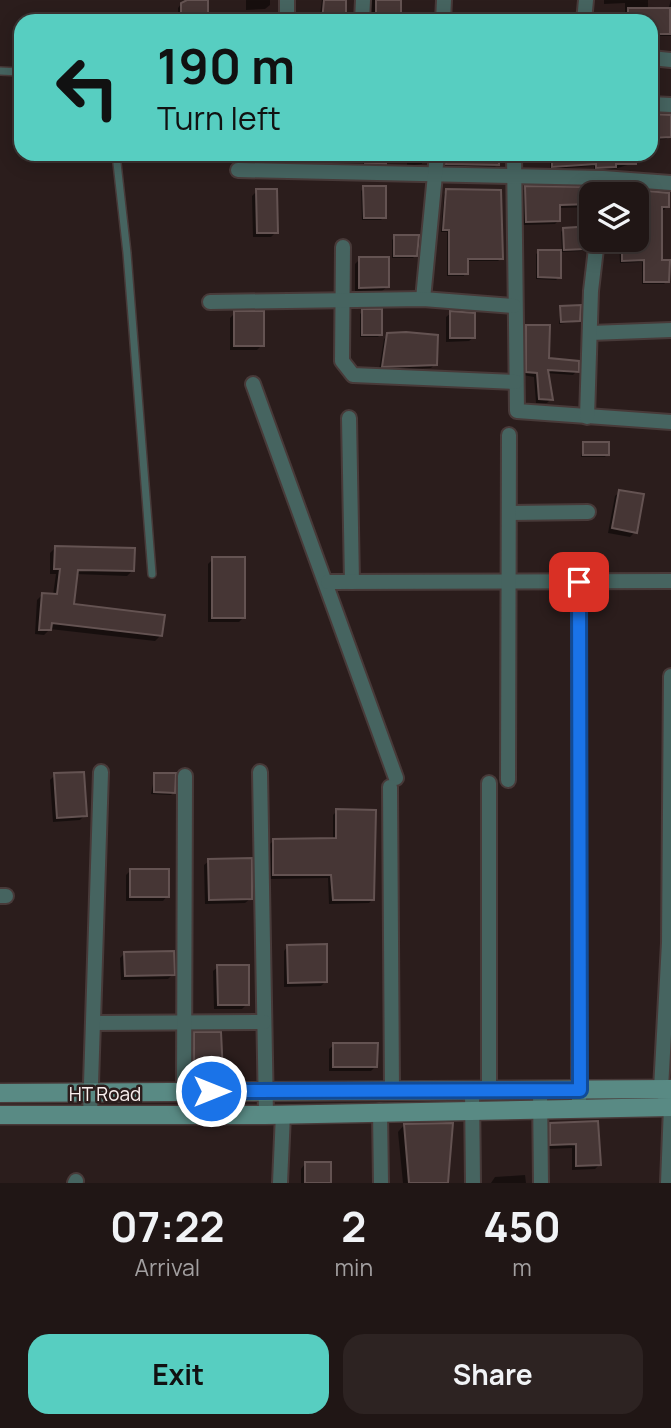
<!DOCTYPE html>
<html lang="en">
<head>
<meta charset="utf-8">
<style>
	:root { --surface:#201615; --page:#2d2322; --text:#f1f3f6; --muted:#a29fa0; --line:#3d3534; --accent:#57cec1 }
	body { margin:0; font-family:Manrope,sans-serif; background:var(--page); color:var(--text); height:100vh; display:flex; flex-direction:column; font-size:26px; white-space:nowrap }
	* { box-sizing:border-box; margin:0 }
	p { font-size:23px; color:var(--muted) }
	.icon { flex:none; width:38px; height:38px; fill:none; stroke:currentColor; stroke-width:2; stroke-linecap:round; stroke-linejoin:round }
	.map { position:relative; height:1183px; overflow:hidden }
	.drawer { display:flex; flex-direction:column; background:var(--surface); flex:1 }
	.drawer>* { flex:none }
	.banner { position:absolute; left:14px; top:14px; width:644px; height:147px; border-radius:21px; box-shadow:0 4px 18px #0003,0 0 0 2px var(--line); background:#57cec1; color:#111; overflow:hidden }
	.fabs { position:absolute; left:579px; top:182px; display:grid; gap:14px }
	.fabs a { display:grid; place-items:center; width:70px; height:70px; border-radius:14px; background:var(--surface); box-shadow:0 4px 18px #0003,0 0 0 2px var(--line); font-size:35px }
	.pin { position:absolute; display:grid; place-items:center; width:60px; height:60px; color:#fff; margin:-30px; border-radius:14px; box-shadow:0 4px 10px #0006 }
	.me { position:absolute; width:77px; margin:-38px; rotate:90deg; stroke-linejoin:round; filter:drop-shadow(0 0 5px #0008) }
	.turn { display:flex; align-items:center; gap:24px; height:147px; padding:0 28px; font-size:32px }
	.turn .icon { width:91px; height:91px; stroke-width:2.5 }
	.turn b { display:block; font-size:49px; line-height:60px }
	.eta { display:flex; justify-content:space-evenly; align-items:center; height:119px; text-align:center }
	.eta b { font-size:42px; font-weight:700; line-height:49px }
	.action { display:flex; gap:14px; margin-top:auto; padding:14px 28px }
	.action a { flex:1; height:80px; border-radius:21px; background:var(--accent); color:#111; font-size:28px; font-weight:700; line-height:80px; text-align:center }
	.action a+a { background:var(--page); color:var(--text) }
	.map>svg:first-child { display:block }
	.shadow { fill:#0007 }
	.building { fill:#463635; stroke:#645352; stroke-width:2 }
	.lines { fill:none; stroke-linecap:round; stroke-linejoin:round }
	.lane-casing { stroke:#483a39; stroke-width:10 }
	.street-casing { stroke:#483a39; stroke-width:18 }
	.secondary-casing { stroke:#483a39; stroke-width:21 }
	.lane { stroke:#466460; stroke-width:7 }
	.street { stroke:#466460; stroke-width:14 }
	.secondary { stroke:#598a84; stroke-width:18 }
	.route-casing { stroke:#114b97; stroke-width:18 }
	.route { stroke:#1a73e8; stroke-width:12 }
	.labels { text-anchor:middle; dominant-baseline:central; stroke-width:5; stroke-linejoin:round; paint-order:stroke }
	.street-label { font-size:19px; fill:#f9efee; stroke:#2b1d1c }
</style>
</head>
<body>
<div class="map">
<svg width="671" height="1183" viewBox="0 0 671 1183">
	<rect width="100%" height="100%" fill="#2b1d1c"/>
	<g class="shadow">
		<path d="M184,0H206V21H178V8Z"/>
		<path d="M246,0H270V5L265,9L246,10Z"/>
		<path d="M322,0H345L344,21H319Z"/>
		<path d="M370,0H399L400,21H432H372Z"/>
		<path d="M604,0H648V10H668L671,0V36H651V21H625V3L604,4Z"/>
		<path d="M651,116H669V137L666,139L651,140Z"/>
		<path d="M239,154H262V160L259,163H239Z"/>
		<path d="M363,154H384L385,163L382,166L363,165Z"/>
		<path d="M407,154H422V164L407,166Z"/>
		<path d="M442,154H498V164L494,168L443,167Z"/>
		<path d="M550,154H634V163L611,170H594V166L550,169Z"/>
		<path d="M364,188L384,217L381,220H362L361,191Z"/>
		<path d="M526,188L668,194L667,206L664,210L637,209V194H592V207L558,208L559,220L555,224L523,225L522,191Z"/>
		<path d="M257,191L276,232L271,237H253L252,196Z"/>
		<path d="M447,191L501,258L498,261H466L464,276H447V232H441L444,194Z"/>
		<path d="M644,225L667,281L664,284H642V262L620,263L619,240H637V229Z"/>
		<path d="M563,229L585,248L582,251L560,252L559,277L556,280L536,279V254L539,252H562L561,232Z"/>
		<path d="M395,237L416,255L413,258H392V240Z"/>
		<path d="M360,259L387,287L382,291L355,292V264Z"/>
		<path d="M561,308L579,321L559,324Z"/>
		<path d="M363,311L381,334L378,337H360V314Z"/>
		<path d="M235,313L262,345L257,350H230V318Z"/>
		<path d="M451,313L474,337L469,341L446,342V317Z"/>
		<path d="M526,327L547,360L577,371L573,375L546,373L551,399L547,403H536L534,377L523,375L522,331Z"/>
		<path d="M388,335L435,364L431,368L379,370L384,339Z"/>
		<path d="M584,444L607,454L605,457H581Z"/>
		<path d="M620,492L635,532L630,537L608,533L615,496Z"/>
		<path d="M56,547L132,571L127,576L76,574L72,606L160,636L155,641L50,629L44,635L35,634L37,600L42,595H53L56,574H50V553Z"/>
		<path d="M213,559L244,617L239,622H208V564Z"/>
		<path d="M155,774L174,792L171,795L151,794Z"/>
		<path d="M55,775L85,815L80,820L53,822L50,780Z"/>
		<path d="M337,811L373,899L369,903L329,904L328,878L270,879V844L274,840H333V815Z"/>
		<path d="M209,861L250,899L245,903L205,904L204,865Z"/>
		<path d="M131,870L167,896L163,901H126V875Z"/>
		<path d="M288,946L326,981L321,986L284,987V951Z"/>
		<path d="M125,953L173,974L168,979L121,980L120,958Z"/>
		<path d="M218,967L247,1004L242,1009H214L213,971Z"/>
		<path d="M195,1034L221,1072L218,1075H192V1037Z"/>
		<path d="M334,1045L376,1066L371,1071H329V1049Z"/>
		<path d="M596,1123L600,1164L595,1169L572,1170V1148L546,1149V1130L551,1125Z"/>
		<path d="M404,1125L447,1183H403L398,1132Z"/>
		<path d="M305,1164L330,1183H301V1169Z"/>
		<path d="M525,1175L526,1183H491L495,1177Z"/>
	</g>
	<g class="building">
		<path d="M187,0H208V21H181V3Z"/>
		<path d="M324,0H346V21H322Z"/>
		<rect x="376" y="0" width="25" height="21"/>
		<path d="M628,8H670V34H652V21H628Z"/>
		<path d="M651,114L671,115V137L652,138Z"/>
		<path d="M365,154H386V164L365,163Z"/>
		<path d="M447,154H499V165L446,164Z"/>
		<path d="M552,154H636V164H616V167L596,168V164L552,167Z"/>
		<path d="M363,186H386V218H364Z"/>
		<path d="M525,186L592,187V204L560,205V221L526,222Z"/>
		<path d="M256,189H277L278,233H257Z"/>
		<path d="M446,189L501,190L503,259H468V274H449V230H443Z"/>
		<path d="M637,190L669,193V207H662V260H670L669,282H644V260L622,261V240H637V227H644L641,206H637Z"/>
		<path d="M592,226L586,249L564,250L563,228Z"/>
		<path d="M394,235H419L417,256H394Z"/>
		<path d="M538,250H561V278L538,277Z"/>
		<path d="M359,257H389V287L359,288Z"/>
		<path d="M581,305L580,321L561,322L560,306Z"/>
		<rect x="362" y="309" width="20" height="26"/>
		<rect x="234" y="311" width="30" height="35"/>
		<path d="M450,311L475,313V338H450Z"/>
		<path d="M526,325H550L549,358L579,361V372L548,370L553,400L539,399L537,373L526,372Z"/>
		<path d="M406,332L438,335L437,365L382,367L387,333Z"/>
		<rect x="583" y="442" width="26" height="13"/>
		<path d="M619,490L644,494L637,533L612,528Z"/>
		<path d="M55,546L135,548L134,571L78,570L74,604L165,615L162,636L52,623L51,630H39L42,593L57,594L60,569H54Z"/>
		<rect x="212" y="557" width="33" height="61"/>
		<path d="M84,772L87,816L57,818L54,773Z"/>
		<path d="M154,773H176L175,793L154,792Z"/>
		<path d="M336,809L376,810L374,900H333L331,875H273V839L336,838Z"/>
		<path d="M252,858V899L209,900L208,859Z"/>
		<rect x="130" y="869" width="39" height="28"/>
		<path d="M327,944V982L288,983L287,945Z"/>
		<path d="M174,951L175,975L125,976L124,952Z"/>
		<path d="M217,965H249V1005H218Z"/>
		<path d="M194,1032H221L223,1073H194Z"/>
		<path d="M333,1043H378L377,1067H333Z"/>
		<path d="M598,1121L601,1165L576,1166V1144L550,1145V1123Z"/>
		<path d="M453,1123L448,1183H409L404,1124Z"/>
		<rect x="305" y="1162" width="26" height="21"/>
	</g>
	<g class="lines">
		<g class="lane-casing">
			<g id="lane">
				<path d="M0,71L21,72"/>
				<path d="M116,154L127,253L152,574"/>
			</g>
		</g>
		<g class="street-casing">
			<g id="street">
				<path d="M287,21V0"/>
				<path d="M362,21L363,0"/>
				<path d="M443,21L444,0"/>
				<path d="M584,21L586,0"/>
				<path d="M651,58L671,60"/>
				<path d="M651,104L671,105"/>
				<path d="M514,154L517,411L671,422"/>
				<path d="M238,170L603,178L671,183"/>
				<path d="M343,247L342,361L353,375L516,382"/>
				<path d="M423,299L437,154"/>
				<path d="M210,302L423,299L514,306"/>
				<path d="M590,333L671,330"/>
				<path d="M253,384L396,778"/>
				<path d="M587,417L591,291L597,240"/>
				<path d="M349,418L352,582"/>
				<path d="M509,513L588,512"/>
				<path d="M328,582L671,581"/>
				<path d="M260,772L266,1115"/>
				<path d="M508,780L509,435"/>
				<path d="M489,783V1090"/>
				<path d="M390,787L392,1090"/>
				<path d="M0,896H6"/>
				<path d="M94,1023L264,1022"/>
				<path d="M472,1090L473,1183"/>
				<path d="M540,1090L541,1183"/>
				<path d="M184,1091L185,776"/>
				<path d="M579,1107V582"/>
				<path d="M380,1111L381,1183"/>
				<path d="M90,1115L101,772"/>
				<path d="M75,1183L76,1181"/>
				<path d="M280,1183L283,1114"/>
				<path d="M668,1183L671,1107L661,1089L669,943L671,676"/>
			</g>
		</g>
		<g class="secondary-casing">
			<g id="secondary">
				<path d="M0,1093L671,1089"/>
				<path d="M0,1115H266L671,1107"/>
			</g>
		</g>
		<use href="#lane" class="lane"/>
		<use href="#street" class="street"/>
		<use href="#secondary" class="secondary"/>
	</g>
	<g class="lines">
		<g class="route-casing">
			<path id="route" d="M211,1091L580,1090L579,582"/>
		</g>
		<use href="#route" class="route"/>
	</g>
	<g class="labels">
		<g class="street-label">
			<text x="105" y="1094">HT Road</text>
		</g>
	</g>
</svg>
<div class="fabs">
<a><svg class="icon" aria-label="layers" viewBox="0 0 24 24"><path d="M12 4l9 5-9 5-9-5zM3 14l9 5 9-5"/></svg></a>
</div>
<div class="pin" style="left:579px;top:582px;background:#d93025"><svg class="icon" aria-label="arrive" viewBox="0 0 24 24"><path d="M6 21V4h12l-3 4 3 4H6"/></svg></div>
<svg class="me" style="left:211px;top:1091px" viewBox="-20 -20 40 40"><circle r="17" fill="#1a73e8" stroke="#fff" stroke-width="3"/><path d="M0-11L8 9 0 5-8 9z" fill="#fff"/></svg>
<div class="banner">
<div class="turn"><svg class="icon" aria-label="left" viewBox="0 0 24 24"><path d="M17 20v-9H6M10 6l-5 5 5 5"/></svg><div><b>190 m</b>Turn left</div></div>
</div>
</div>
<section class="drawer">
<div class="eta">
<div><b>07:22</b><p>Arrival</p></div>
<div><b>2</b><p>min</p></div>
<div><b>450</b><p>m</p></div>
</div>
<div class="action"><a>Exit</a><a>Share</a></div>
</section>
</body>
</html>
